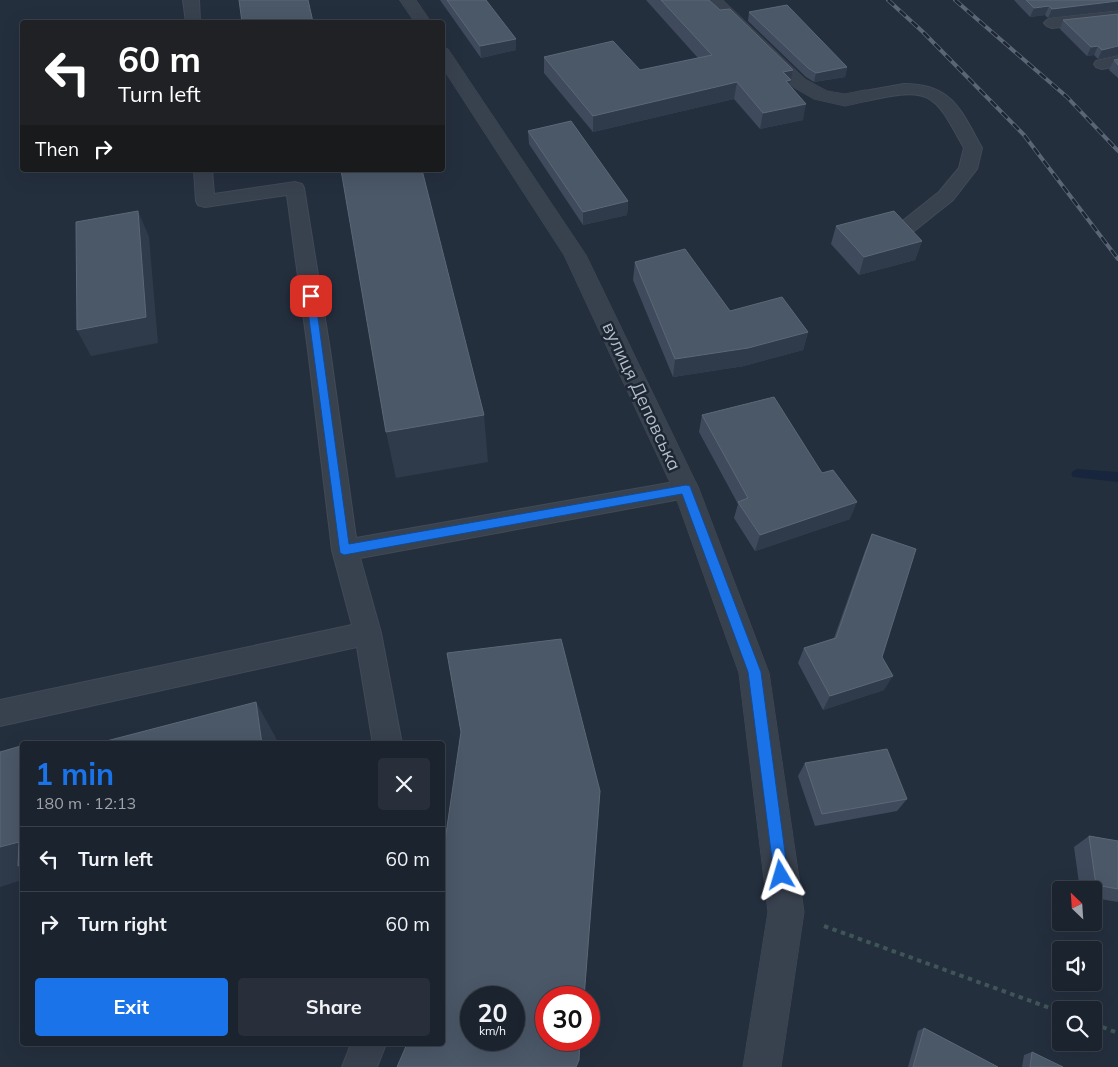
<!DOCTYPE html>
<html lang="en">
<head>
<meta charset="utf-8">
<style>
	:root { --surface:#1b232e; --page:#282f3a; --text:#f1f3f6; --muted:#a0a4aa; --line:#39404a; --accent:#1a73e8 }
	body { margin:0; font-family:Mulish,sans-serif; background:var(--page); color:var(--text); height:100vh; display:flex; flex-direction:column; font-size:19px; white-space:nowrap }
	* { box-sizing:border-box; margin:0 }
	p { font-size:16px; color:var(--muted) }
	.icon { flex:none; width:28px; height:28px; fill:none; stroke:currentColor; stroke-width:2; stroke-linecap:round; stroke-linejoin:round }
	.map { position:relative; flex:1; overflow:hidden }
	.details { position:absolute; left:20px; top:741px; width:425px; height:305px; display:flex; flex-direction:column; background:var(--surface); border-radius:5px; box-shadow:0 5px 20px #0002,0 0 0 1px var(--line) }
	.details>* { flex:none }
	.guide { position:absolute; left:20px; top:20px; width:425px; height:152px; border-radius:5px; box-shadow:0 5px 20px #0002,0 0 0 1px var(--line); background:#202124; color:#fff; overflow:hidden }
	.needle { width:32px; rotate:335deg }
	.buttons { position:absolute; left:1052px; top:881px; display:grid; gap:10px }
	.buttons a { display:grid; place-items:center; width:50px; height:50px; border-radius:5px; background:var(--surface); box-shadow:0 5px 20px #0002,0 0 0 1px var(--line); font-size:25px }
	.speed { position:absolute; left:460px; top:986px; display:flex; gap:10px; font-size:25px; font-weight:700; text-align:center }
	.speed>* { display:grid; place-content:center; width:65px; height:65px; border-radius:50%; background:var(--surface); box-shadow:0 5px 20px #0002,0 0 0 1px var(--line); line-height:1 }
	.speed small { font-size:12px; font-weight:400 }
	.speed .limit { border:8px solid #d22; background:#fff; color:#111 }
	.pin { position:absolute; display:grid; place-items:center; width:42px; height:42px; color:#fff; margin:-21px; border-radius:10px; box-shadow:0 2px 8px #0006 }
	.me { position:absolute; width:55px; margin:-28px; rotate:353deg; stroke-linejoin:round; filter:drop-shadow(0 0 4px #0008) }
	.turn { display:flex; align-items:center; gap:18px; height:105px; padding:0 15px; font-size:22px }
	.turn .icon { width:65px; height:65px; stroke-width:2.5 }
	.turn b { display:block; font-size:35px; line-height:42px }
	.then { display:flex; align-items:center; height:48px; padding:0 15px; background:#0003; gap:10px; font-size:19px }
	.round { display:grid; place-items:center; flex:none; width:52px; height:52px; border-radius:5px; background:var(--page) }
	.summary { display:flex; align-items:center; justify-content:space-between; height:85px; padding:0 15px }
	h1 { font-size:30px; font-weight:700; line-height:38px; color:var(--accent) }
	.action { display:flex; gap:10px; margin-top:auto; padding:10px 15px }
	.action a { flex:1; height:58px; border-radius:5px; background:var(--accent); color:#fff; font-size:20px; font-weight:700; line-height:58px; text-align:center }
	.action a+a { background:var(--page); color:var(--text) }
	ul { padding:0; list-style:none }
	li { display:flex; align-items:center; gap:15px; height:65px; padding:0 15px; border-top:1px solid var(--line) }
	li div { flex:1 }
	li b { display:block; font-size:19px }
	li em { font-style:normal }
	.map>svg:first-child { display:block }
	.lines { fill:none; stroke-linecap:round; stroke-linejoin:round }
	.stream { fill:#17263c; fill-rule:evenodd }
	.service-casing { stroke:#414a57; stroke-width:2 }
	.minor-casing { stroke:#414a57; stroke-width:1 }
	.path { stroke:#3f5557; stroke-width:4; stroke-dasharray:4.5 4.5; stroke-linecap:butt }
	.service { fill:#38414e; fill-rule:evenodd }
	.minor { fill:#38414e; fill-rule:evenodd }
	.rail-casing { stroke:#5a6575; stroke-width:4 }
	.rail { stroke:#1d2633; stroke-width:2.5; stroke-dasharray:8; stroke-linecap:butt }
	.wall { fill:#3f4b5c }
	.shaded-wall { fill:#2f3b4b }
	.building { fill:#4b5868; stroke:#5c6777; fill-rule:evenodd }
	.route { fill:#1a73e8; stroke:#114b97 }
	.labels { text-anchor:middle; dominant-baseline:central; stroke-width:5; stroke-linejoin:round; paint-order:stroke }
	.street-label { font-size:18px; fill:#b4bcc9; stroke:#1d2633 }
</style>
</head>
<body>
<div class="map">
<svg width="1118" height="1067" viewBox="0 0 1118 1067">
	<rect width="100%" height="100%" fill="#242f3e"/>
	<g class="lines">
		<path class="stream" d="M1077,469L1118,472V482L1073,477L1071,474L1073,471Z"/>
		<g class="service-casing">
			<g id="service">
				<path d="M183,0H199L200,22H186Z"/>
				<path d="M1118,11V21L1052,28L1047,26L1044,23L1047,20L1052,18Z"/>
				<path d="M1118,56V66L1102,69L1096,67L1094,64L1096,61Z"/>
				<path d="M904,84C953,84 961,111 982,148L977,169L953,200L914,231L907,233L900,231L897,227L900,223L939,192L959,168L964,148C933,91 931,87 865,101L859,100L857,96L859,92Z"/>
				<path d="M194,170H212L214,194L295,182L302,184L304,188L330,350L356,538L686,480L695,482L698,489L695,496L686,498L360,558L381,633L402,744H373L357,647L0,726V700L352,625L332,550L308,350L287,195L205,207L198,205L196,201Z"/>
				<path d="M351,1044H386L377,1067H342Z"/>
			</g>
		</g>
		<g class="minor-casing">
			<g id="minor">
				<path d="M400,0H416L431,22H415Z"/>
				<path d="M706,0H723L805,79L827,91L845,94L865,90L872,92L874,96L872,100L845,106L814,99L793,87Z"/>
				<path d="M442,48L448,49L586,255L699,489L769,673L804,912L781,1067H743L768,912L739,673L673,489L564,255L442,67Z"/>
			</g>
		</g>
		<g class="path">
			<path d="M824,926L1061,1012"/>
			<path d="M1094,1024L1118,1033"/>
		</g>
		<use href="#service" class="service"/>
		<use href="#minor" class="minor"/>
		<g class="rail-casing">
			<g id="rail">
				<path d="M888,0L923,32L1024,135L1118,259"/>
				<path d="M955,0L1067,97L1118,151"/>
			</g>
		</g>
		<use href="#rail" class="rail"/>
	</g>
	<g class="wall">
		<path d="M440,0H486L516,50L481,58Z"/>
		<path d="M646,0H709L720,10L793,70L790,86L803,120L760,129L734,99L593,132L544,73V57L640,70L698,58Z"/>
		<path d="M1014,0H1118L1048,18L1045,15L1030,17Z"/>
		<path d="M749,12L847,67L845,77L814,82L806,77L748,21Z"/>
		<path d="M1063,20L1118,55L1098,59L1094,55L1087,56L1060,29Z"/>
		<path d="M1118,59V78L1109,70L1114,60Z"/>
		<path d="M528,131L628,201L627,215L583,225L529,144Z"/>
		<path d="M836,226L922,241L915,260L859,275L831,244Z"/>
		<path d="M635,262L730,311L808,332L803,350L744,366L673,377L633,280Z"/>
		<path d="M702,415L850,519L755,551L734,518L738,504L699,432Z"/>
		<path d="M872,534L884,690L823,710L798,663L804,648L834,638L865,551Z"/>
		<path d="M805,763L907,799L897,811L815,826L798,776Z"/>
		<path d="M1089,836L1118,841V902L1094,898V890H1080L1074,847Z"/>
		<path d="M924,1028L998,1067H908L918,1031Z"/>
		<path d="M1032,1052L1063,1067H1022L1024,1055Z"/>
	</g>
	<g class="shaded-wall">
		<path d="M1118,1V10L1048,18L1052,9Z"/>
		<path d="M1049,6L1045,15L1030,17L1034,8Z"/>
		<path d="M516,39V50L481,58L480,46Z"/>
		<path d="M1098,46L1094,55L1087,56L1091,47Z"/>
		<path d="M1118,46V55L1098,59L1102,50Z"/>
		<path d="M847,67L845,77L814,82L816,73Z"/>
		<path d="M793,70L788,96L783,72Z"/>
		<path d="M737,82L734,99L593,132V116Z"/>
		<path d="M806,104L803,120L760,129L763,113Z"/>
		<path d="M628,201L627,215L583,225V212Z"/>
		<path d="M138,211L149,237L158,343L91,356L77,330Z"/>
		<path d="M922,241L915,260L859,275L864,257Z"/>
		<path d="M808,332L803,350L744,366L673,377L675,359Z"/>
		<path d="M484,415L488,462L396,478L386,432Z"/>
		<path d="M857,502L850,519L755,551L760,535Z"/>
		<path d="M893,676L884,690L823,710L830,696Z"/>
		<path d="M256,702L276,738L277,744H262Z"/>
		<path d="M21,746L22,747V764L21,763Z"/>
		<path d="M19,842L22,845V880L0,887V847Z"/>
	</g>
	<g class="building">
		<path d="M239,0H308L313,22H242Z"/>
		<path d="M447,0H486L516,39L480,46Z"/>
		<path d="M661,0H709L720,10L730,9L793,70L783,72L791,80L786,81L806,104L763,113L737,82L593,116L544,57L613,41L640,70L712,55Z"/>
		<path d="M1026,0H1118V1L1052,9L1049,6L1034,8Z"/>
		<path d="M787,5L847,67L816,73L808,68L749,12Z"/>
		<path d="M1118,14V46L1102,50L1098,46L1091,47L1063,20Z"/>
		<path d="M1118,59V65L1114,60Z"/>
		<path d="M571,121L628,201L583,212L528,131Z"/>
		<path d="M341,170H422L484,415L386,432Z"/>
		<path d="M138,211L146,317L77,330L76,222Z"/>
		<path d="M894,211L922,241L864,257L836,226Z"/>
		<path d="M685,249L730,311L782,297L808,332L748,348L675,359L635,262Z"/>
		<path d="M774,397L822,473L833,470L857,502L760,535L738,502L748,498L702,415Z"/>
		<path d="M872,534L916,549L882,657L893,676L830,696L804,648L836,638Z"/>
		<path d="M561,639L600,791L584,998H546V1040H580L579,1060L576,1067H397L407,1044H442V861L461,732L447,653ZM471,998H514V1040H471Z"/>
		<path d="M256,702L262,744H95Z"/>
		<path d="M21,746V763L22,762V864L18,866L19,842L0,847V752Z"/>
		<path d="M887,749L907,799L822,814L805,763Z"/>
		<path d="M1089,836L1118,841V889L1096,885Z"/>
		<path d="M924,1028L998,1067H913Z"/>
		<path d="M1032,1052L1063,1067H1030Z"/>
	</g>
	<path class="route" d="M311,293L315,296L349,544L686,485L690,486L761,672L788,875L786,880L781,882L776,880L774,875L748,672L682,494L344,555L340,553L306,296Z"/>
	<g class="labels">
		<g class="street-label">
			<text transform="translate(642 396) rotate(65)">вулиця Деповська</text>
		</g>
	</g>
</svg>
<div class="buttons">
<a><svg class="needle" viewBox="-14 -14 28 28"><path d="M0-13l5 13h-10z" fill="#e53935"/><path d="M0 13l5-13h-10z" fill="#a0a4aa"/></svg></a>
<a><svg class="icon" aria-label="sound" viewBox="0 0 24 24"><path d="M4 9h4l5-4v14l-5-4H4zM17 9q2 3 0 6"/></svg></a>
<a><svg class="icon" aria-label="search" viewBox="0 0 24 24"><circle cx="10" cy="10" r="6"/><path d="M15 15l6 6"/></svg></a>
</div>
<div class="speed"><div>20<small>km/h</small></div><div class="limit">30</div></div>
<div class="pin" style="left:311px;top:296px;background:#d93025"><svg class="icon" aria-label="arrive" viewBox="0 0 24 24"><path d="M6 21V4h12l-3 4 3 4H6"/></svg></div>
<svg class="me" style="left:781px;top:875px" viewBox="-20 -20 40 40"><path d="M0-17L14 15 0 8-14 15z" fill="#1a73e8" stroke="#fff" stroke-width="4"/></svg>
<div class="guide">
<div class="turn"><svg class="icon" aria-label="left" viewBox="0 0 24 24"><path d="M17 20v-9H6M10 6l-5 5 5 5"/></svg><div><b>60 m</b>Turn left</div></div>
<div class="then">Then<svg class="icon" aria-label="right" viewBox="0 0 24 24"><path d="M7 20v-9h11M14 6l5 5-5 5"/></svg></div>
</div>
<section class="details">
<div class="summary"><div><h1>1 min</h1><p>180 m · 12:13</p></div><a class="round"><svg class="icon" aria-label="close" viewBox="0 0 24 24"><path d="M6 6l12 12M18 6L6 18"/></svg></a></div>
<ul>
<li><svg class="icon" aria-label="left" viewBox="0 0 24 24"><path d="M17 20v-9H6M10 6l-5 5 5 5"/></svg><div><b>Turn left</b></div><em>60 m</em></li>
<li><svg class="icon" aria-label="right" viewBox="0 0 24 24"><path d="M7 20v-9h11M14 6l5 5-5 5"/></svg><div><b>Turn right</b></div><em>60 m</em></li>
</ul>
<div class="action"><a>Exit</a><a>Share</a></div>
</section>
</div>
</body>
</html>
